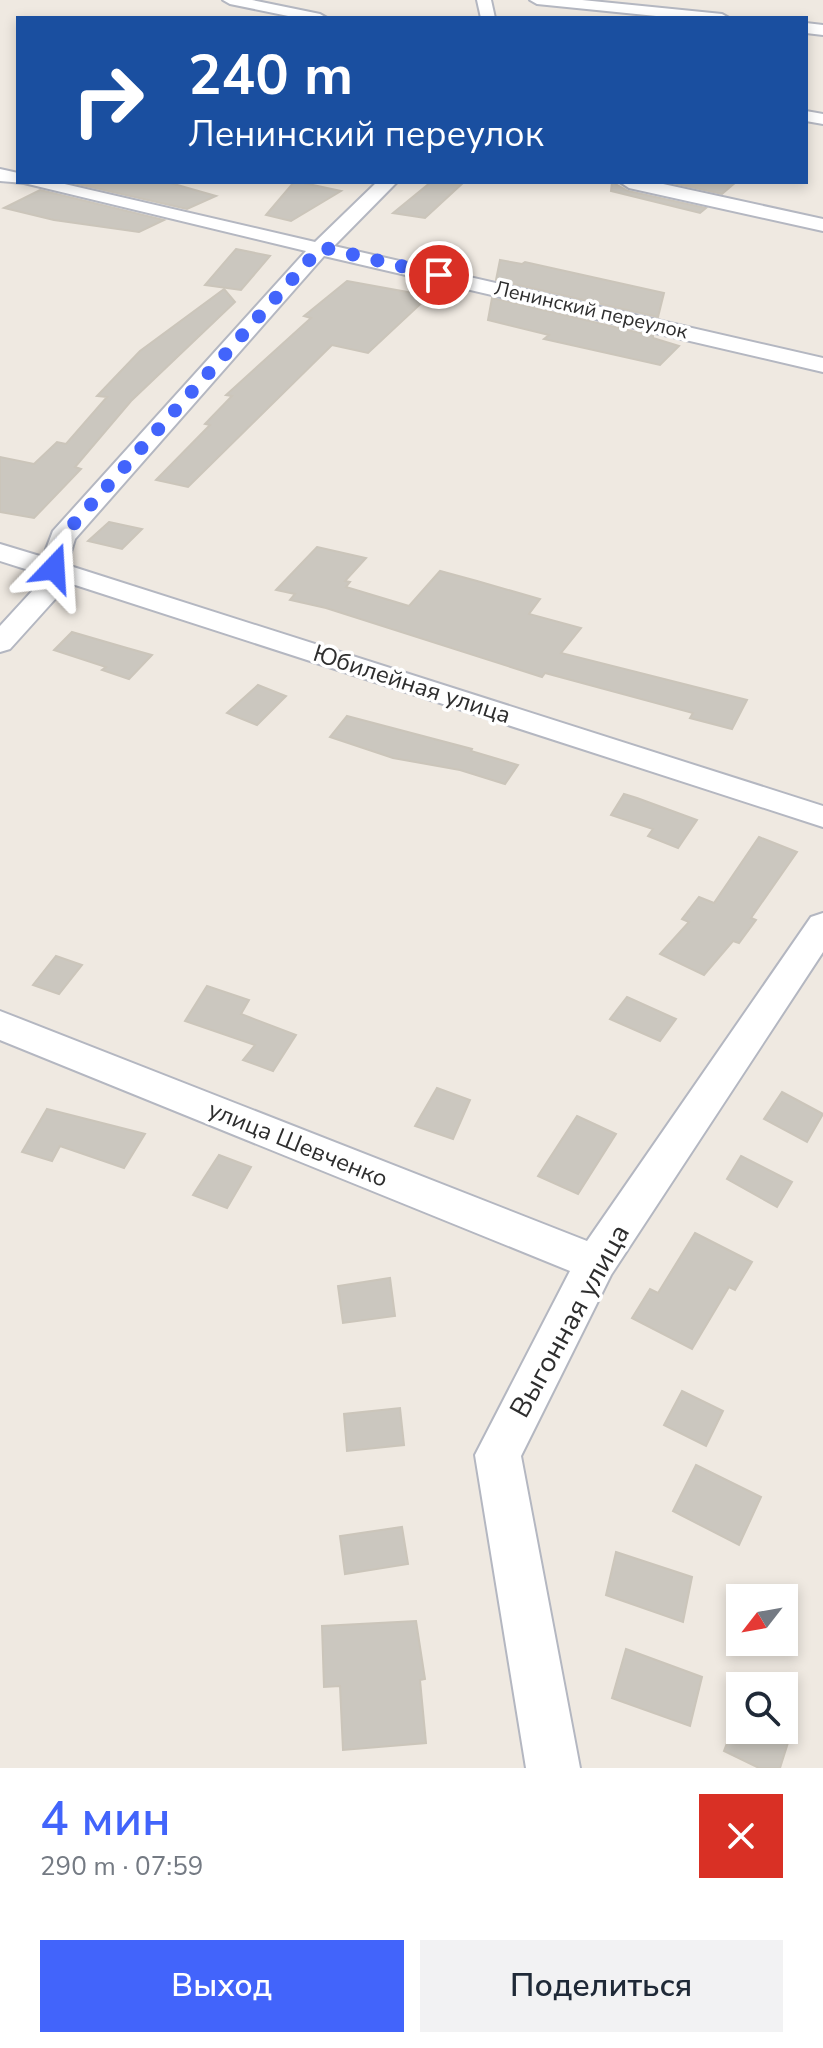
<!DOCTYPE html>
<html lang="ru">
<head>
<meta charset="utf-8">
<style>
	:root { --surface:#fff; --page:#f2f2f3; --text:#1f2937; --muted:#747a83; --accent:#4264fb }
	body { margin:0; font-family:"Nunito Sans",sans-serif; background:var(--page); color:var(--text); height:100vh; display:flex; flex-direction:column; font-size:30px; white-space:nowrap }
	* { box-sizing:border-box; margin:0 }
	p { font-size:26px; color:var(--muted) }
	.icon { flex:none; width:44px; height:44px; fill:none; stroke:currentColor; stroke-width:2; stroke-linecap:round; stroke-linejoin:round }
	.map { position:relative; height:1768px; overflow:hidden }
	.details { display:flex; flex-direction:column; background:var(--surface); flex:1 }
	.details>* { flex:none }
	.banner { position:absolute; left:16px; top:16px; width:792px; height:168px; border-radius:0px; box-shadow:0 4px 12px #0003; background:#1a4fa0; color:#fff; overflow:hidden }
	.needle { width:52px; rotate:239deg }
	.fabs { position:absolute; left:726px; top:1584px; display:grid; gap:16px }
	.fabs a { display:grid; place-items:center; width:72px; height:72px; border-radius:0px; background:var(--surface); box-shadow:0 4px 12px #0003; font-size:40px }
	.pin { position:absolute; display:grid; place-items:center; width:68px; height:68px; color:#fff; margin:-34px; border:4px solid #fff; border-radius:50%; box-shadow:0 2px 8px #0007 }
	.me { position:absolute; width:88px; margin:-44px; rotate:20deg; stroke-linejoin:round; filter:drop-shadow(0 0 6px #0008) }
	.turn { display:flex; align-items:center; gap:28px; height:168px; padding:0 40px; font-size:36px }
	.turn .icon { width:104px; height:104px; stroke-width:2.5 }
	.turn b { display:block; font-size:56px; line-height:68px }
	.round { display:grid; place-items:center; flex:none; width:84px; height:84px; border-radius:0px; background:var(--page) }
	.headline { display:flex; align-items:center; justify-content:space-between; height:136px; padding:0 40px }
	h1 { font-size:48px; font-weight:600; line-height:60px; color:var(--accent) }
	.action { display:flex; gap:16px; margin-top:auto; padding:16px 40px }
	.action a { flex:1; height:92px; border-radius:0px; background:var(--accent); color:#fff; font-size:32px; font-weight:600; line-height:92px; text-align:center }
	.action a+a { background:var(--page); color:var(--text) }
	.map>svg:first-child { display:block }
	.building { fill:#cbc7bf; stroke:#cbc5ba; stroke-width:2 }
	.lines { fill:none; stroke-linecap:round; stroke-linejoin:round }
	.minor-casing { stroke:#b4b7c1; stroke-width:4 }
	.minor { fill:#fff; fill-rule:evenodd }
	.route { stroke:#4264fb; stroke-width:14; stroke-dasharray:0 25.2 }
	.labels { text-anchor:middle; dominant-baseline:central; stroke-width:7; stroke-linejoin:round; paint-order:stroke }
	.far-street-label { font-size:20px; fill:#2e2e2e; stroke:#fff }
	.street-label { font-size:24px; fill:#2e2e2e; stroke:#fff }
	.near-street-label { font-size:28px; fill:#2e2e2e; stroke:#fff }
</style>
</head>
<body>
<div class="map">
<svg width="823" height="1768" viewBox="0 0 823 1768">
	<rect width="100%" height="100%" fill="#efe9e1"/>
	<g class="building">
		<path d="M69,182H167L216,196L187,209Z"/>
		<path d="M294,182H299L341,191L291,221L266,215Z"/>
		<path d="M431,182H464L425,218L393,213Z"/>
		<path d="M612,182L628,191L706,208L700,213L611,191Z"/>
		<path d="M668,182H736L722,194Z"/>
		<path d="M40,190L164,220L139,232L54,220L4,208Z"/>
		<path d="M236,249L270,256L241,290L205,285Z"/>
		<path d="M500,260L522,264L525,262L664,293L658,317L496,280Z"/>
		<path d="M347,281L429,296L368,353L332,345L188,487L156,480L210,425L205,424L232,396L226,395L311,318L304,316Z"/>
		<path d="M224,289L235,302L131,401L75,467L81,469L34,518L0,512V457L34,464L57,442L66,444L107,397L97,396L140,351Z"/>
		<path d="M492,298L653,336V338L679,346L660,365L544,339L549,335L488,320Z"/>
		<path d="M109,522L142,529L122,549L88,541Z"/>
		<path d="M317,547L366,558L345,581L350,582L346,587L409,606L440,571L477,581L540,599L529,614L581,628L561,653L747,700L732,729L690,718L693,713L545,673L542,677L326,608L290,600L295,594L276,590Z"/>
		<path d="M72,632L127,648L152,655L129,679L102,670L106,667L54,650Z"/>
		<path d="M258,685L286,696L257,725L227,713Z"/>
		<path d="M347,716L472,749L471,751L518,765L505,784L460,770L393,758L330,737Z"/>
		<path d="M624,794L637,798L697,820L678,848L648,836L653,829L611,815Z"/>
		<path d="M759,837L797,852L751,918L756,920L739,943L733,941L704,975L660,954L689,922L682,919L699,897L714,903Z"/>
		<path d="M56,956L82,965L59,994L33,985Z"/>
		<path d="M207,986L249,1000L241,1014L296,1035L273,1071L243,1060L255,1045L185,1021Z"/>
		<path d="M627,997L676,1019L660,1041L610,1019Z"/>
		<path d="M437,1088L470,1100L453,1139L415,1126Z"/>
		<path d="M782,1092L823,1114L807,1142L764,1119Z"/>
		<path d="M47,1109L114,1126L145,1134L124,1168L60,1146L52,1161L22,1152Z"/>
		<path d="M577,1116L616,1134L578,1194L538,1176Z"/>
		<path d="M219,1155L251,1167L227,1208L193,1195Z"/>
		<path d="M741,1156L792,1182L777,1207L727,1179Z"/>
		<path d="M695,1233L752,1262L735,1290L729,1287L692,1349L632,1318L650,1289L658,1293Z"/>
		<path d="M390,1278L395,1316L343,1323L338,1286Z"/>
		<path d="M682,1391L723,1411L706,1446L664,1425Z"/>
		<path d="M400,1408L404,1445L347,1451L344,1414Z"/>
		<path d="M696,1465L761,1497L739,1545L673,1511Z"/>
		<path d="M402,1527L408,1564L345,1574L340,1536Z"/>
		<path d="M616,1552L692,1577L683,1622L606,1595Z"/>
		<path d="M416,1621L425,1679L420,1680L426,1743L343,1750L340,1686L324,1687L322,1626Z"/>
		<path d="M626,1649L702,1677L690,1726L612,1698Z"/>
		<path d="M732,1730H792L780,1768H759L724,1751Z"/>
	</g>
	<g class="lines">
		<g class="minor-casing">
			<g id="minor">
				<path d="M223,0H252L320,14L327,18H298L230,4Z"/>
				<path d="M477,0H491L495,18H481Z"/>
				<path d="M530,0H582L722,14L729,18H676L537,4Z"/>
				<path d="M806,23L823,25V35L806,33Z"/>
				<path d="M806,111L823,114V124L806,121Z"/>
				<path d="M0,169L18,173V182H56L315,242L377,182H397L334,246L823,358V372L324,256L75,539L67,565L823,806V827L63,581L56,598L10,649L0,652V626L33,590L38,573L0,561V544L43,557L53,531L306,251L24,183L0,181Z"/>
				<path d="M620,182H654L823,219V231L629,188Z"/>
				<path d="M823,913V952L611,1275L521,1456L580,1768H526L475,1455L570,1271L0,1040V1011L587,1241L811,917Z"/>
			</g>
		</g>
		<use href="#minor" class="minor"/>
	</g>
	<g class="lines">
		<path class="route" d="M54,568L62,537L321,247L439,275"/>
	</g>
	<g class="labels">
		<g class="far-street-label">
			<text transform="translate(591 310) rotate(13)">Ленинский переулок</text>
		</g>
		<g class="street-label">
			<text transform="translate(412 684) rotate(18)">Юбилейная улица</text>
			<text transform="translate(298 1144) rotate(22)">улица Шевченко</text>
		</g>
		<g class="near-street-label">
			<text transform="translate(570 1321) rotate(-61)">Выгонная улица</text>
		</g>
	</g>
</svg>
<div class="fabs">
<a><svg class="needle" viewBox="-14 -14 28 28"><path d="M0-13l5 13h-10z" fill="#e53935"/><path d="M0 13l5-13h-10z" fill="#747a83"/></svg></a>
<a><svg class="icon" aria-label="search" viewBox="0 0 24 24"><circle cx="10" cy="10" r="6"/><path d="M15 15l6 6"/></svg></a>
</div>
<div class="pin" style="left:439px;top:275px;background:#d93025"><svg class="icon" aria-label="arrive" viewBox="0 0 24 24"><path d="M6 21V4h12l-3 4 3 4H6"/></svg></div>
<svg class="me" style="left:54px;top:568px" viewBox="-20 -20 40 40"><path d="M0-17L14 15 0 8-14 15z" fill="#4264fb" stroke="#fff" stroke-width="4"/></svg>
<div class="banner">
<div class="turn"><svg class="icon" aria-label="right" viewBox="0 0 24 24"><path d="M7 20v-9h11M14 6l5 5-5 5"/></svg><div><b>240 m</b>Ленинский переулок</div></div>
</div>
</div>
<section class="details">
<div class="headline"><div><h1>4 мин</h1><p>290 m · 07:59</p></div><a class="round" style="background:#d93025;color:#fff"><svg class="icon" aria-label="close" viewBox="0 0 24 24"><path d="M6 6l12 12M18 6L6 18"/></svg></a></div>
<div class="action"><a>Выход</a><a>Поделиться</a></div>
</section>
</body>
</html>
